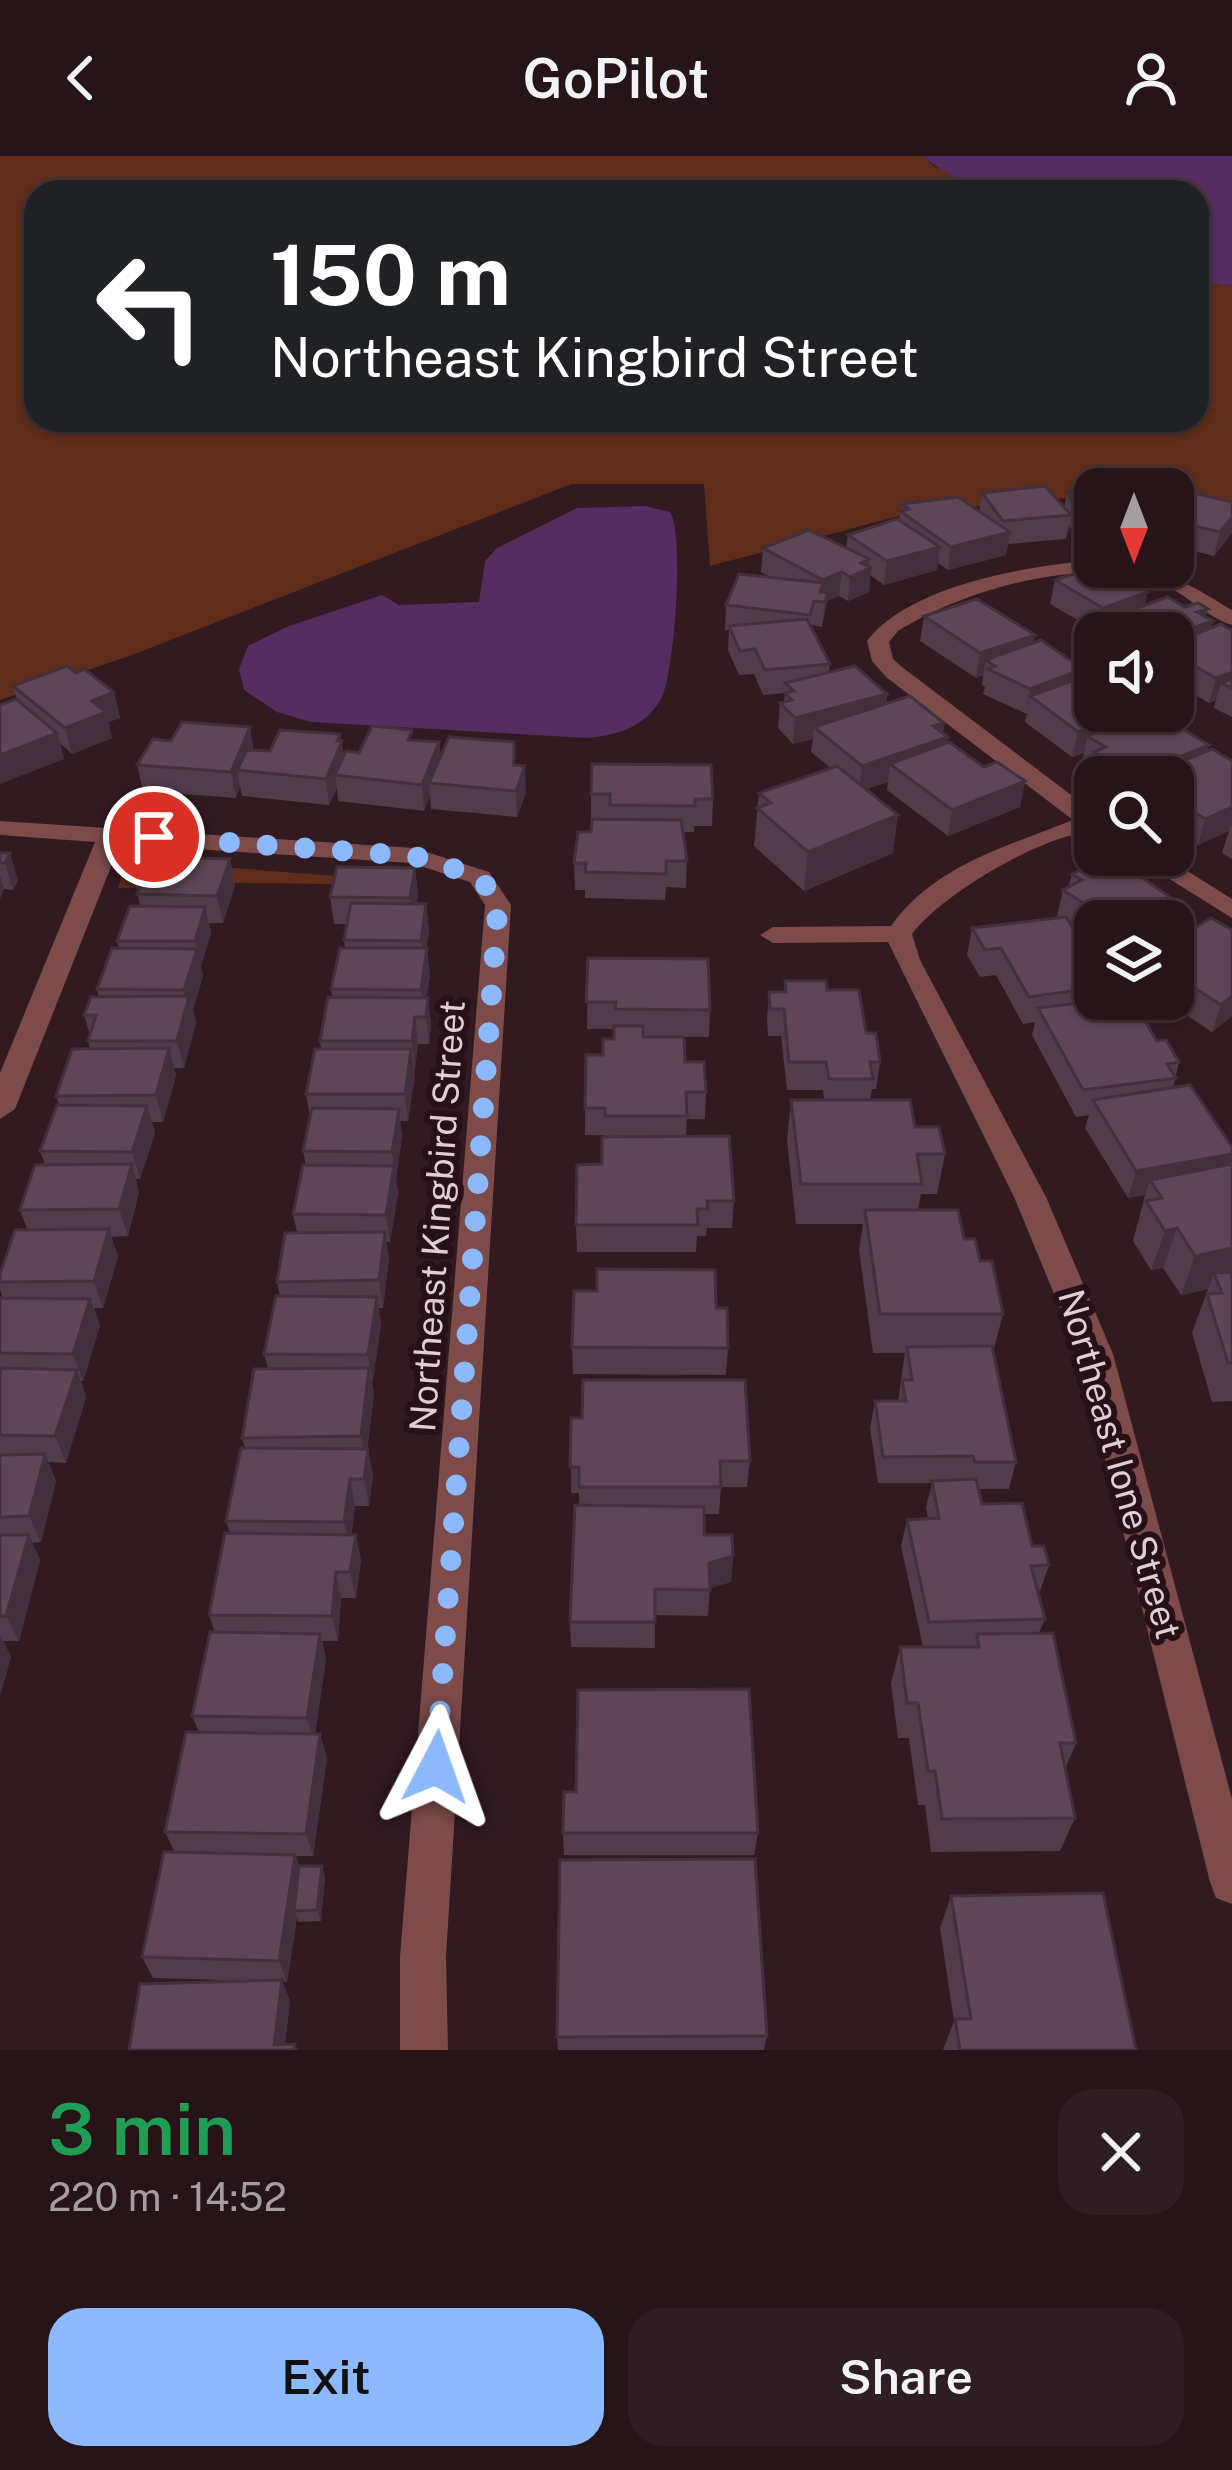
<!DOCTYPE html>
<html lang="en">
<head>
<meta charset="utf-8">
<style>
	:root { --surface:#261419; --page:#2e1d22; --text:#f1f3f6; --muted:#a49ea2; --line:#423338; --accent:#8bb9fc }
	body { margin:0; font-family:"Public Sans",sans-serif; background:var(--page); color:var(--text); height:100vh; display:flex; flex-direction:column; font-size:45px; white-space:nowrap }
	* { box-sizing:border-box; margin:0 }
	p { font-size:39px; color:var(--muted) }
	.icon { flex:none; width:66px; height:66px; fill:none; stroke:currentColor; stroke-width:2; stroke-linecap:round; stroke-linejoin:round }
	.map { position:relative; height:1894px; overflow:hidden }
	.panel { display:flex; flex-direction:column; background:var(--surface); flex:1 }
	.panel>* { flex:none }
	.guide { position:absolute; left:24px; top:24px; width:1185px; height:252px; border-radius:36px; box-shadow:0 3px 9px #0004,0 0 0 3px var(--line); background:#202124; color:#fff; overflow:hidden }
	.needle { width:78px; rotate:180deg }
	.tools { position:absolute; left:1074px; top:312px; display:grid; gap:24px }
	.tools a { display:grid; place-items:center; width:120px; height:120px; border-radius:24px; background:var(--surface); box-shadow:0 3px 9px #0004,0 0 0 3px var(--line); font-size:60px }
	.pin { position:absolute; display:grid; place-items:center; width:102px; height:102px; color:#fff; margin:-51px; border:6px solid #fff; border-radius:50%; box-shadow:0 3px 12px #0007 }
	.me { position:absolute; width:132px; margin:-66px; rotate:4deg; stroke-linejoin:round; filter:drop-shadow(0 0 9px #0008) }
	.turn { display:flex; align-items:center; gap:42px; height:252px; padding:0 48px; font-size:54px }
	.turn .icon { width:156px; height:156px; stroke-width:2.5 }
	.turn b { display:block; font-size:84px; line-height:102px }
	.round { display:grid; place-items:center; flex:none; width:126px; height:126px; border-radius:36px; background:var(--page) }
	.head { display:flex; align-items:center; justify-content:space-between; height:204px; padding:0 48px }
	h1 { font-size:72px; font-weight:600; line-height:90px; color:#1e9e55 }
	.cta { display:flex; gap:24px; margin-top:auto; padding:24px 48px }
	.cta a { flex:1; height:138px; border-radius:36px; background:var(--accent); color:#111; font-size:48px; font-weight:600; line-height:138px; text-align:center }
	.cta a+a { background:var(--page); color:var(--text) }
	header { display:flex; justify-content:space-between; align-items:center; height:156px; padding:0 48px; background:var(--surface); font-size:54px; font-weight:600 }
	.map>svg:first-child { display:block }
	.green { fill:#5f2d1a }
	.water { fill:#552d60 }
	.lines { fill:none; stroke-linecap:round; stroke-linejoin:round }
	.minor { fill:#7e4b4b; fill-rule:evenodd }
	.wall { fill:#513c4a }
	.shaded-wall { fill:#42313c }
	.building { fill:#5e4656; stroke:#42313c; stroke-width:3 }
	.route { stroke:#8bb9fc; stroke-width:21; stroke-dasharray:0 37.8 }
	.labels { text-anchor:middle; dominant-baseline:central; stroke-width:12; stroke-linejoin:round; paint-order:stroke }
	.street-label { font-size:36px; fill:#dfced2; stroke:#281018 }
</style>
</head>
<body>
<header><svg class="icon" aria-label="back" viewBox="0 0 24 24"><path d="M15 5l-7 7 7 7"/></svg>GoPilot<svg class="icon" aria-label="person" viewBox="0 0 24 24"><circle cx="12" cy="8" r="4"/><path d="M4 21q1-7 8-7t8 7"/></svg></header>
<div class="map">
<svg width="1232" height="1894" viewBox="0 0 1232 1894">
	<rect width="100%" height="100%" fill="#321a21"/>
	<g class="green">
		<path d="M0,0H923L935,11L1004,36H36V264H1197V126L1232,130V357L1173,333H1095V339L910,357L710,410L704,328H572L132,499L0,544Z"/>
		<path d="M153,706L403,725L404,729L170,726L163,732H118L122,719Z"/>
	</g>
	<g class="water">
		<path d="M923,0H1232V130L1197,126V36C1121,36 981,55 923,0Z"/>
		<path d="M645,350L670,356C685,378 674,520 661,543C645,571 618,579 588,582L311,566L277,556L244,534L239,513L248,490L289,470L382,439L399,449L479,446L485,405L497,392L577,352Z"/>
	</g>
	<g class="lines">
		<g class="minor">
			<path d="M1095,404V411C1161,411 1176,420 1232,454V469C1206,461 1186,437 1160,427C1087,399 966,432 898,475L889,486L893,503L902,511L1095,657V676C1048,675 940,739 912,778L920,804L1046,1041L1113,1198L1232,1643V1748L1216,1742L1210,1726L1079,1198L1014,1041L888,786L773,787L760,779L773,771L891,770C935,709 1006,691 1073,664L886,521L872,505L867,485C909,429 1028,410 1095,404Z"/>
			<path d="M0,665L414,692L489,716L511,749L446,1801L448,1894H400V1801L485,749L470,726L411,707L120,688L15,953L0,963V917L95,686L0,679Z"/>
			<path d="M1131,699H1162L1232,743V762Z"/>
		</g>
	</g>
	<g class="wall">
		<path d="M1173,333L1232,346V377L1214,400L1189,394L1186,398L1173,395Z"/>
		<path d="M1095,335V386H1078L1069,370L1066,383L1008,388L1006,399L948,414L938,407L937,414L884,429L870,419L869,436L848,445L839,440L827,445L822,471L812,469L811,472L830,508L829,516L887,538L886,548L944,567L943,577L947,587L984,611L1025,625L1020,651L948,680L887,634L888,626L866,633L893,697L804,735L754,690L759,637L831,612L811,596L813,583L793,588L778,572L780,547L784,546L785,537L763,539L754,518L739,519L728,494L729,474H725L726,449L772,422L761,416L763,392H846L848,379L899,364L902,348L979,356L982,337L1064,352L1067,336Z"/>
		<path d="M1055,424L1145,449L1206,461L1213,465L1211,472L1232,474V561L1214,552L1216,544L1209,547L1173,526V477H1110L1112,471L1098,476L1050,448Z"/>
		<path d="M924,460L1033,487L1082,521L1145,555V557L1209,589L1207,595L1232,605V703L1222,697L1229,675L1198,689L1173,673V621H1095V627L1088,622L1090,611L1082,605L1084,597L1072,601L1025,566L1027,558L983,538L985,531L982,529L983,519L976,522L920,485Z"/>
		<path d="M76,517L114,536L120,562L108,566L112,582L72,598L60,587L64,603L17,544L13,530Z"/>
		<path d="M340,578L344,599L413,584L439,586L441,601L516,609L526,636L517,661L431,653L430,640L424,655L338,645L337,632L329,649L242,640L240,631L236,642L143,635L137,609L254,594L270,595Z"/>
		<path d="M591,638L713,643L712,670H694V676H682L687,705L686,732L666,731L665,744L585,742V734H575L574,707L591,676Z"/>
		<path d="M0,697L18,724L13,734L4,733L0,743Z"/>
		<path d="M1109,699L1191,756L1184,779L1211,762L1232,774V860L1212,876L1162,843H1173V765H1095V785L1071,770L1095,807V843H1106L1102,857H1098L1104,864L1141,859L1157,885L1166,884L1179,906L1173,932L1190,929L1232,991V998L1211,1002L1232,998V1245L1212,1246L1192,1177L1208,1133L1181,1139L1163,1112L1151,1114L1133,1085L1145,1039L1128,1042L1085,972L1089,959L1076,961L1032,879L1035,866L1023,868L996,819L980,821L967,799L972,772L1059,762L1057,760L1063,734L1069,730L1072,718Z"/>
		<path d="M230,703L235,729L223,767H209L211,777L201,810L203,820L193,854L196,867L184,912H174L176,919L163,966H152L155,977L140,1023H136L139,1036L128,1080L111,1081L118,1100L103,1152H94L100,1170L83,1225H81L86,1241L66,1307L48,1306L56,1325L41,1386L32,1387L40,1404L19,1485H3L11,1501L0,1539V1142H3L0,1133V1126L27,1073L20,1054L45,1009L40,995L59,949L56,940L90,893L88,885L90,879L84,859L99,841L97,833L119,792L117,785L140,750L134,719L158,709Z"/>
		<path d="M415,712L418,739L416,748H426L429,775L426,792L430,819L426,842H428L431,869L429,888H418L408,965H400L402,980L396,1023L398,1037L390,1086H386L389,1103L383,1152H378L381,1168L372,1226L374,1238L367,1293L373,1320L369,1350H355L351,1379L361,1404L356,1442H341L338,1485H322L326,1503L315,1578H320L327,1602L313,1700H296L299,1710L325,1721L321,1765L298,1766L297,1761L287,1826L282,1825L290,1845L285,1888H295L297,1894H129L260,1825L153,1822L142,1801L175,1697L165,1676L199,1576L192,1560L215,1477L209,1459L230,1377L226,1365L245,1292L242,1282L268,1213L264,1198L280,1140L277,1126L297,1076L293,1058L306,1010L303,995L310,961L306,938L321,893L320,885L332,841L331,833L345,792L344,784L347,768H334L330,741Z"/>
		<path d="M588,802L710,854L709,881H684L685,906L706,936L705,963H687L686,980L734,1045L732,1072H707L706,1080H697L696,1096H577L576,1069L602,1008L605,981V979H585V952L603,899L614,883V873H587Z"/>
		<path d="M785,825L827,834L866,877L880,906L876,933H872L870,944L915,971L945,998L937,1038H921L918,1054L964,1083L980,1105L1003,1158L993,1197L1016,1306L1009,1333H979L982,1348L1032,1390L1049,1409L1040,1435H1037L1045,1463L1039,1477L1076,1587L1065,1613L1075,1662L1060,1695L931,1696L925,1649H918L909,1582H898L891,1527L900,1491H923L901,1390L907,1364L928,1363L926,1351L932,1327H878L870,1272L875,1245H898L905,1197H873L859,1094L863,1068H796L787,984L791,944H824L823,934H787L781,880H768L767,863L769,836H784Z"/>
		<path d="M716,1152L728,1192L726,1219L573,1218L572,1191Z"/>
		<path d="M571,1262L750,1305L747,1331H721L719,1358H704V1379L733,1400L731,1426L710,1432L708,1460L655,1459V1492L571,1491L570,1466L579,1349V1337H571Z"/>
		<path d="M576,1636L758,1677L754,1699H564L563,1677Z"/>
		<path d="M951,1740L1136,1894H943L954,1865L940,1772Z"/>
		<path d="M767,1880L764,1894H558L557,1881Z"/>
	</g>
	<g class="shaded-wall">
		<path d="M1232,361V377L1214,400L1220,376Z"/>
		<path d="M1195,370L1189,394L1186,398L1192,374Z"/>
		<path d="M1010,376L1006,399L948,414L951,391Z"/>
		<path d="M940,391L937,414L884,429L887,405Z"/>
		<path d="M869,403L868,413L871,412L869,436L848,445L850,421L861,407Z"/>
		<path d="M842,416L839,440L827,445L822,471L825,446L820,436L823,424Z"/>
		<path d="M1148,436L1142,460H1114L1112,471L1098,476L1103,452Z"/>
		<path d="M1208,453L1204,468L1213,465L1206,490L1173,498V479L1197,456Z"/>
		<path d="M1035,479L1030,504H986L983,519L976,522L980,497Z"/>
		<path d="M1083,513L1078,538L1030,540L1026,558L1030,533Z"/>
		<path d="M1232,516V532L1221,527L1216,544L1209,547L1216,522Z"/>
		<path d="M114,536L120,562L108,566L112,582L72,598L65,572L92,545Z"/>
		<path d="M887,538L884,563L814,571L813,583L793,588L795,562Z"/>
		<path d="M1132,555H1145L1140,575L1087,580L1084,597L1072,601L1078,576Z"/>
		<path d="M944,567L942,583L948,581L944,607L890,608L888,626L859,636L862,610L933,570Z"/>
		<path d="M250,571L254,596L237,614L240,631L236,642L231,616Z"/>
		<path d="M57,577L64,603L0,628V599Z"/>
		<path d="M340,578L346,611L335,619L337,632L329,649L326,623Z"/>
		<path d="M439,586L441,612L429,627L430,640L424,655L422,629Z"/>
		<path d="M1209,589L1201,615L1141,621L1142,616Z"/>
		<path d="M1126,606L1123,621H1113L1116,610Z"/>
		<path d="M525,610L526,636L517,661L516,635Z"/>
		<path d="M1025,625L1020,651L948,680L952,654Z"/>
		<path d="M1232,651V671L1230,670L1229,675L1198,689L1205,663Z"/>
		<path d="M898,659L893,697L804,735L808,696Z"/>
		<path d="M10,697L18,724L13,734L5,707Z"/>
		<path d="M230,703L235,729L223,767L217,740Z"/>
		<path d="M415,712L418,739L413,769L410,742Z"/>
		<path d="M0,719L4,733L0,743Z"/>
		<path d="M426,748L429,775L424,812L421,785Z"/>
		<path d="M205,751L211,777L201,810L203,820L193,854L196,867L184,912L177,885L187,848L184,834L197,794L195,785Z"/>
		<path d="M1191,756L1183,783L1173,788V766Z"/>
		<path d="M427,792L430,819L424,861L421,834Z"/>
		<path d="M1232,840V860L1212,876L1221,849Z"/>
		<path d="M428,842L431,869L429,888L426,861Z"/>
		<path d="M415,861L418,888L415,912L412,885Z"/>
		<path d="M169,892L176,919L163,966L156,939Z"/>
		<path d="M411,893L415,920L408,965L405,938Z"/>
		<path d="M147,950L155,977L140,1023L132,996Z"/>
		<path d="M399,953L402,980L396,1023L398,1037L390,1086L386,1059L394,1010L392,996Z"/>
		<path d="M1232,998V1009L1150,1024L1145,1039L1128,1042L1136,1015Z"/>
		<path d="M132,1008L139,1036L128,1080L119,1053Z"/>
		<path d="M1177,1072L1163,1112L1151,1114L1165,1075Z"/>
		<path d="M109,1073L118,1100L103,1152L94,1125Z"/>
		<path d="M385,1076L389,1103L383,1152L379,1124Z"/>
		<path d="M1232,1092V1128L1214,1117L1208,1133L1181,1139L1195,1100Z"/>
		<path d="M377,1141L381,1168L373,1226L368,1199Z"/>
		<path d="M90,1143L100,1170L83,1225L73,1198Z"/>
		<path d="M369,1212L374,1238L366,1307L361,1280Z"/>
		<path d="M77,1214L86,1241L66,1307L55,1280Z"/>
		<path d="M368,1293L373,1320L369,1350L364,1323Z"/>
		<path d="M45,1298L56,1325L41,1386L29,1360Z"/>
		<path d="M350,1323L355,1350L350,1392L344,1366Z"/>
		<path d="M29,1379L40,1404L19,1485L6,1460Z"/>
		<path d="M356,1379L361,1404L356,1442L350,1416Z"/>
		<path d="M733,1400L731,1426L707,1433L709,1407Z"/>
		<path d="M336,1416L341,1442L338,1485L332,1460Z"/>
		<path d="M320,1478L326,1503L314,1586L307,1562Z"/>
		<path d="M0,1479L11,1501L0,1539Z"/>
		<path d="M320,1578L327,1602L313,1700L306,1678Z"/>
		<path d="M295,1699L303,1721L294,1755L297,1761L287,1826L279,1805Z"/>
		<path d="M322,1710L325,1721L321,1765L317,1754Z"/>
		<path d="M282,1824L290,1845L284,1894L274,1889Z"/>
	</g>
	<g class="building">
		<path d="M1045,330L1071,359L1003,365L982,337Z"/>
		<path d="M1169,331L1232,346V361L1220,376L1195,370L1192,374L1173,370L1178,364L1173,362V333H1167Z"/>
		<path d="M1095,335V363L1082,362L1067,336Z"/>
		<path d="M958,341L1010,376L951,391L900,355L909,353L902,348Z"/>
		<path d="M897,363L940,391L887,405L848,379Z"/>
		<path d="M809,374L869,403L861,407L871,412L850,421L842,416L823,424L763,392Z"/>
		<path d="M1096,411H1103L1148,436L1103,452L1055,424Z"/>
		<path d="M739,418L823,427L820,436L828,437L825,446L814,445L810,459L726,449Z"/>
		<path d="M1168,441L1185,451L1198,447L1208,453L1197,456L1213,465L1173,479V477H1144L1114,460Z"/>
		<path d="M977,443L1035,479L980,497L924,460Z"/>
		<path d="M807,463L830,508L765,514L755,493L740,495L729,470Z"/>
		<path d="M1221,468L1232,474V516L1216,522L1173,498V487Z"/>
		<path d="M1041,484L1083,513L1030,533L988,513L995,510L986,504Z"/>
		<path d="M67,510L76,517L84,513L114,536L92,545L106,556L65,572L13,530Z"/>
		<path d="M855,510L887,538L795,562L780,547L792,544L785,537L794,535L785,527Z"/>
		<path d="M1094,517L1095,555H1132L1078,576L1030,540Z"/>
		<path d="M1232,523V532L1221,527Z"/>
		<path d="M910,540L944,567L933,570L948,581L862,610L814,571Z"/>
		<path d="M16,543L57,577L0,599V549Z"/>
		<path d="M1153,555L1209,589L1142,616L1126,606L1116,610L1094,596L1106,591L1087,580Z"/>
		<path d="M182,566L250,571L231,616L137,609L153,583L171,585Z"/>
		<path d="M372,570L412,574L408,584L439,586L422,629L335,619L346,595L359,597Z"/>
		<path d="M280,574L340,578L337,585H342L326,623L237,614L247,594L270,595Z"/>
		<path d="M449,581L514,586V609L525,610L516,635L429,627Z"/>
		<path d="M949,586L984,611L997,606L1025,625L952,654L890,608Z"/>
		<path d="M1212,593L1232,605V651L1205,663L1173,642L1175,638L1173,637V621L1147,620Z"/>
		<path d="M592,608L711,609L713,643H695V650L610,649V638H591Z"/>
		<path d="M837,610L898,659L808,696L757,652L771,647L759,637Z"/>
		<path d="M592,663L681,664L687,705H666V718L585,716L586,707H574L578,676H591Z"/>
		<path d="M0,697H10L5,707H0Z"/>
		<path d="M1110,699L1191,756L1173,766L1111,765L1063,734L1082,724L1072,718Z"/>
		<path d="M161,701L230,703L217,740L137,738L145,719H134L138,708L158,709Z"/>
		<path d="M337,711L415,712L410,742L330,741Z"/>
		<path d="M351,747L426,748L421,785L344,784Z"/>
		<path d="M130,750L205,751L195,785H117Z"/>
		<path d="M1066,761L1095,807V832L1029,841L1001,792L985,794L972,772Z"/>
		<path d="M1211,762L1232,774V840L1221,849L1173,818V786Z"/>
		<path d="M112,792L197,793L184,834L97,833Z"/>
		<path d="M340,792H427L421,834L331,833Z"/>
		<path d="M588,802L708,803L710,854L615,853L616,846H586Z"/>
		<path d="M785,825H826L827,834H859L866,877H876L880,906H870L873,923H829L826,906H789L784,853H770L769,836H786Z"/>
		<path d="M189,840L177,885H88L96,859H84L91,841Z"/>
		<path d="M328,841L428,842L426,861H415L412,885H320Z"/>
		<path d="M1088,846L1104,864L1141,859L1157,885L1166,884L1179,906L1167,908L1176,922L1083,934L1038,852Z"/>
		<path d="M614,870H643V881H684L685,906H704L706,936H686L687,960H605V952H585L586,899H603V883H614Z"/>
		<path d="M169,892L156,939L56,940L72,893Z"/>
		<path d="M315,893H411L405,938H306Z"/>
		<path d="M1190,929L1232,991V998L1136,1015L1093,944Z"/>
		<path d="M791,944H910L915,971H939L945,998H917L922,1028H801Z"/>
		<path d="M57,949L147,950L132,996L40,995Z"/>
		<path d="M312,952L399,953L392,996L303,995Z"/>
		<path d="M729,980L734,1045H707L708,1053H697L698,1069H576L577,1009L602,1008V981Z"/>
		<path d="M132,1008L119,1053L20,1054L35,1009Z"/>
		<path d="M1232,1008V1092L1195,1100L1177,1072L1165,1075L1146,1045L1162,1042L1150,1024Z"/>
		<path d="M303,1009L394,1010L386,1059L293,1058Z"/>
		<path d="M865,1054H958L964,1083H975L980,1105H992L1003,1158H880Z"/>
		<path d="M109,1073L94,1125L0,1126V1118L15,1074Z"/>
		<path d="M385,1076L379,1124L277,1126L285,1077Z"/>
		<path d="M597,1113L715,1114L716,1152H727L728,1192L572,1191L574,1135H597Z"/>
		<path d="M1232,1116V1207H1228L1207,1138L1222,1137L1214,1117Z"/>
		<path d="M276,1140L377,1141L368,1199L264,1198Z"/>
		<path d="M0,1142L90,1143L73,1198L0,1197Z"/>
		<path d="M992,1190L1016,1306H975L973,1300L883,1301L875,1245H906L902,1224H912L907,1191Z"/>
		<path d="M0,1212L77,1214L55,1280L0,1279Z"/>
		<path d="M369,1212L361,1280L242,1282L254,1213Z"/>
		<path d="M583,1224H745L750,1305H720L721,1331H579V1311H570L571,1262H582Z"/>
		<path d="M241,1292L368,1293L364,1323H350L344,1366L226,1365Z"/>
		<path d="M45,1298L29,1360L0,1361V1299Z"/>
		<path d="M976,1323L982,1348L1022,1347L1032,1390H1044L1049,1409L1031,1410L1045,1463L929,1466L907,1364L939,1362L932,1325Z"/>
		<path d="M575,1349L704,1351V1379H732L733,1400L709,1407L710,1434L655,1433V1466H570Z"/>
		<path d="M225,1377L356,1379L350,1416H336L332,1460L209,1459Z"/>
		<path d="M0,1379H29L6,1460H0Z"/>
		<path d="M210,1476L320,1478L307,1562L192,1560Z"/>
		<path d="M1053,1477L1076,1587H1060L1075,1662L942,1663L935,1615H928L918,1547H907L900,1491H979L977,1478Z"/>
		<path d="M749,1533L758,1677H563L564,1636H576L578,1534Z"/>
		<path d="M186,1576L320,1578L306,1678L165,1676Z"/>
		<path d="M164,1696L295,1699L279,1805L142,1801Z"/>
		<path d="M755,1703L767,1880L557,1881L560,1704Z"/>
		<path d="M299,1710H322L317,1754L294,1755Z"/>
		<path d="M1103,1737L1136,1894H960L955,1863H971L951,1740Z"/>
		<path d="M282,1824L274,1889L295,1888L294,1894H129L140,1828Z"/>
	</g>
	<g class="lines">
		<path class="route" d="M154,681L414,700L480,721L498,748L436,1611"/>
	</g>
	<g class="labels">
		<g class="street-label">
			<text transform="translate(437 1060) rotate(-86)">Northeast Kingbird Street</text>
			<text transform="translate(1120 1308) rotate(74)">Northeast Ione Street</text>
		</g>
	</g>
</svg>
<div class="tools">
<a><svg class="needle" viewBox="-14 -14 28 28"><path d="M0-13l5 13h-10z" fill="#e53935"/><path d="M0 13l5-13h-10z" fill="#a49ea2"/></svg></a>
<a><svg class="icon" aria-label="sound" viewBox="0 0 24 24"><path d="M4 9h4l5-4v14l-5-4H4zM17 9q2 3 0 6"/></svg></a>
<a><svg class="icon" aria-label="search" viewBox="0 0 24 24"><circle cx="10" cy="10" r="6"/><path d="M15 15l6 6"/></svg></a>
<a><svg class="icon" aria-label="layers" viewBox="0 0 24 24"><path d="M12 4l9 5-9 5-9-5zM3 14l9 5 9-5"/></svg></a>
</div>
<div class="pin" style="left:154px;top:681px;background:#d93025"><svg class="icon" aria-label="arrive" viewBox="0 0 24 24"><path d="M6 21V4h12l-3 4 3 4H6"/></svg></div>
<svg class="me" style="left:436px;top:1611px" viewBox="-20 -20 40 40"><path d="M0-17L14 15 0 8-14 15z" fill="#8bb9fc" stroke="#fff" stroke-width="4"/></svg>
<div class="guide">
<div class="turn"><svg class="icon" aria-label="left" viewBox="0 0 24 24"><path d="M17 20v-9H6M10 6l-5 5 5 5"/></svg><div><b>150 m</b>Northeast Kingbird Street</div></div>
</div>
</div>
<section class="panel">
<div class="head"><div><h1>3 min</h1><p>220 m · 14:52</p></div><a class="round"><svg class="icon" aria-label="close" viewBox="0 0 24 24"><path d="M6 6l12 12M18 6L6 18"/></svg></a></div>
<div class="cta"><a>Exit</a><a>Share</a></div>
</section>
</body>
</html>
